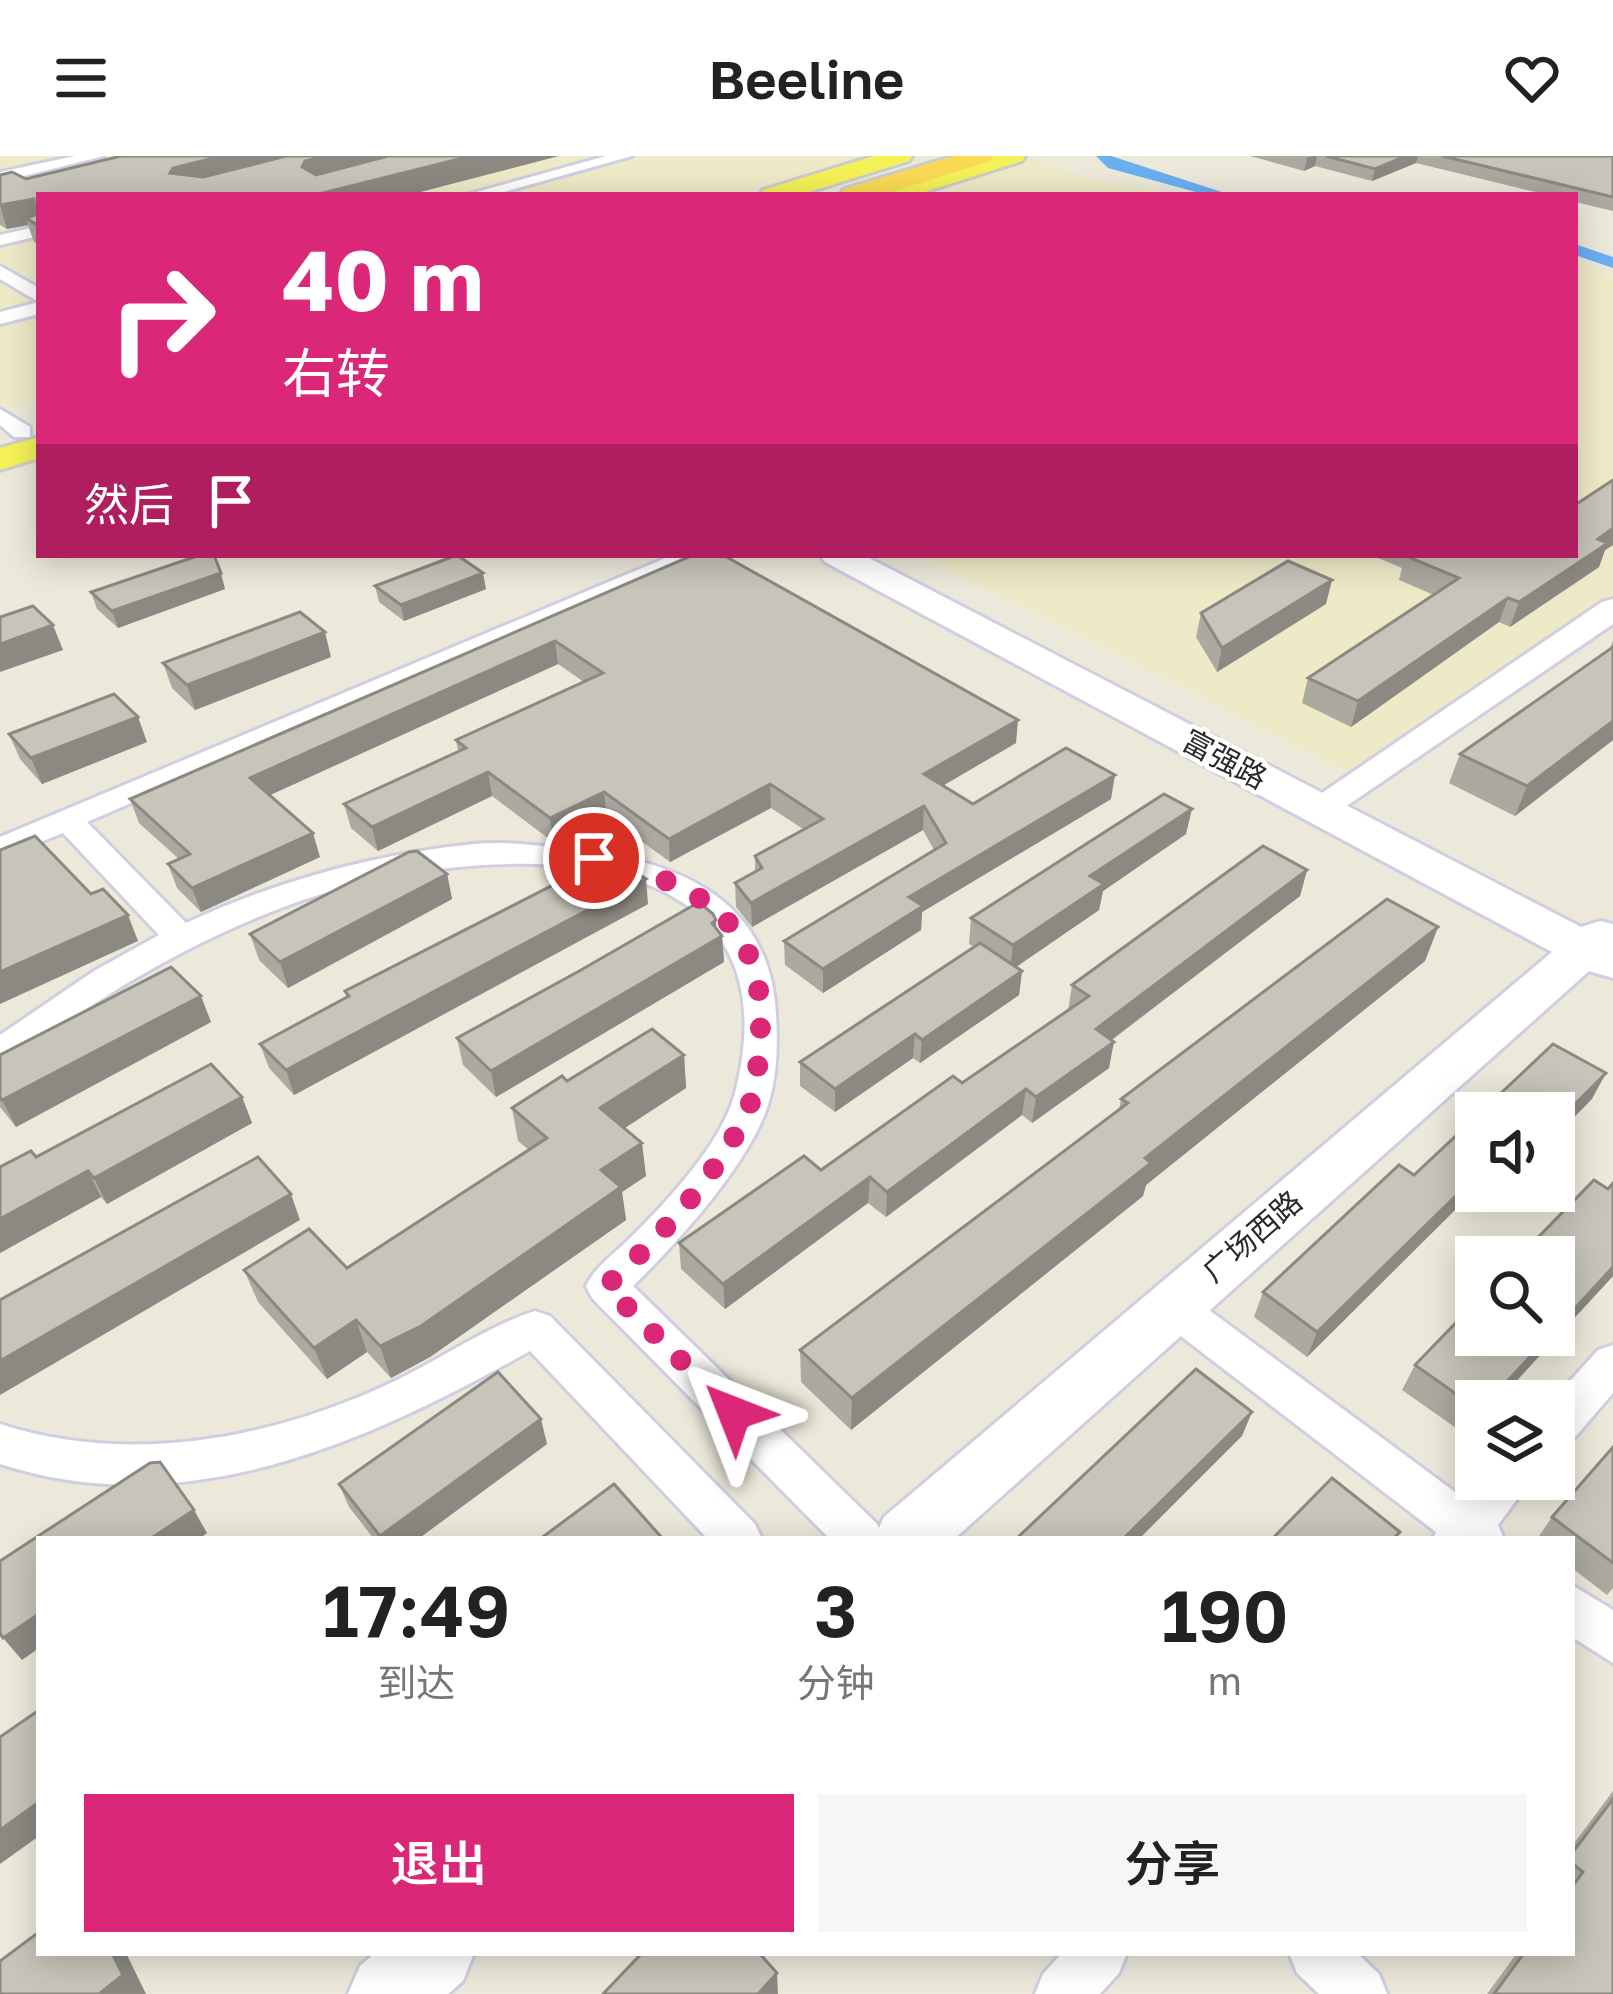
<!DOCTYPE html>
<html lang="zh">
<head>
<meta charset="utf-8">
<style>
	:root { --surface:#fff; --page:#f6f6f6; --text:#222; --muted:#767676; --accent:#db2777 }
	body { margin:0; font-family:"Golos Text","Noto Sans SC",sans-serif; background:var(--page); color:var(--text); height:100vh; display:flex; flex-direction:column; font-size:45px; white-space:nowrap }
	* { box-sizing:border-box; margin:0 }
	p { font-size:39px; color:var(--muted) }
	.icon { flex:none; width:66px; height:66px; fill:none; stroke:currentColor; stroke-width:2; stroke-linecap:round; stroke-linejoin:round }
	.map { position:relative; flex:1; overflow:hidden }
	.side { position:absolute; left:36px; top:1380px; width:1539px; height:420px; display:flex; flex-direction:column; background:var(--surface); border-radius:0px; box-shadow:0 6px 30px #0003 }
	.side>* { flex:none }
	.banner { position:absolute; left:36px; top:36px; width:1542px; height:366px; border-radius:0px; box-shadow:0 6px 30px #0003; background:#db2777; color:#fff; overflow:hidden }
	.fabs { position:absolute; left:1455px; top:936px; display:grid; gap:24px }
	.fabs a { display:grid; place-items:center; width:120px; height:120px; border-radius:0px; background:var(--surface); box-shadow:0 6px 30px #0003; font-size:60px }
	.pin { position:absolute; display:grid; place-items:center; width:102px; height:102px; color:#fff; margin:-51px; border:6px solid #fff; border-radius:50%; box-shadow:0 3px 12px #0007 }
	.me { position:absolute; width:132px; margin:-66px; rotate:315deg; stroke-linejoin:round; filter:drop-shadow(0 0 9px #0008) }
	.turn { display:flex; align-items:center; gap:42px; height:252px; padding:0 48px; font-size:54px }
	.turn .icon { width:156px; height:156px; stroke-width:2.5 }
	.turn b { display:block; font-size:84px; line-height:102px }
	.then { display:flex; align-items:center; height:114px; padding:0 48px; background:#0003; gap:24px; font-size:45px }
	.eta { display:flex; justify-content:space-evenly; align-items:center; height:204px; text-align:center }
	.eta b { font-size:72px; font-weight:600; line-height:84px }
	.button { display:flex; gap:24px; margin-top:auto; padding:24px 48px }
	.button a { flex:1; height:138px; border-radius:0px; background:var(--accent); color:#fff; font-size:48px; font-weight:600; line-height:138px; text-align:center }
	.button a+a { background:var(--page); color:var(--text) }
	header { display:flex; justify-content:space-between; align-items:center; height:156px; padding:0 48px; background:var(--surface); font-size:54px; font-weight:600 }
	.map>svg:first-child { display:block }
	.education { fill:#eeeac8 }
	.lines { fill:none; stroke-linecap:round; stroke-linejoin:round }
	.canal { fill:#69aff1; fill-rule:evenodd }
	.minor-casing { stroke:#d0cfe2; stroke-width:6 }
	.tertiary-casing { stroke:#d0cfe2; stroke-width:6 }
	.secondary-casing { stroke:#d0cfe2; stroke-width:6 }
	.primary-casing { stroke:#ccc; stroke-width:6 }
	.trunk-casing { stroke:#ccc; stroke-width:6 }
	.minor { fill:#fff; fill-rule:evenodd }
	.tertiary { fill:#fff; fill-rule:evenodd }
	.secondary { fill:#fff; fill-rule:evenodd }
	.primary { fill:#f4f257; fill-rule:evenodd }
	.trunk { fill:#fada54; fill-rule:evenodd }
	.wall { fill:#aba9a0 }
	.shaded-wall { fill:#8b8982 }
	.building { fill:#c7c4ba; stroke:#8b8982; stroke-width:3 }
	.route { stroke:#db2777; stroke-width:21; stroke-dasharray:0 37.8 }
	.labels { text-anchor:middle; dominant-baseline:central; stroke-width:9; stroke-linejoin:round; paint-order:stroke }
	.street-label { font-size:30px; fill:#292929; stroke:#fff }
</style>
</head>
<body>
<header><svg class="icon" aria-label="menu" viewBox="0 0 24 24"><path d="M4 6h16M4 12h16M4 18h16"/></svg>Beeline<svg class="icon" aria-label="heart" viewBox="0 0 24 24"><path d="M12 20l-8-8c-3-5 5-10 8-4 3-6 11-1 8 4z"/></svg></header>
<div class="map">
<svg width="1613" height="1838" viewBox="0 0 1613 1838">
	<rect width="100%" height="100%" fill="#ece8da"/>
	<g class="education">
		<path d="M0,0H869L736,39H39V243L0,255Z"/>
		<path d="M1032,3L1093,24L1187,39H916Z"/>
		<path d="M1575,104L1613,121V449L1372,628L919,399H1575Z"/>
	</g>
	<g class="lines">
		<g class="canal">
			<path d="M1096,0H1111L1231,39H1207L1108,12Z"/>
			<path d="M1575,88L1613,101V112L1575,99Z"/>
		</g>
		<g class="minor-casing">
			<g id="minor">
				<path d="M75,0H104L0,26V16Z"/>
				<path d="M606,0H632L493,39H466Z"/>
				<path d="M39,70V80L0,89V79Z"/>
				<path d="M0,110L39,132V146L0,123Z"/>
				<path d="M39,146V158L0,168V156Z"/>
				<path d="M0,253L30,271V281H14L0,269Z"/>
				<path d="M673,399H706L87,666L186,767C276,725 375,698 474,688C501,685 529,689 556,691C663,701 770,733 776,859C778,889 777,920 768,949C749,1008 677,1087 633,1130L877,1368L884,1383H830L592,1142L586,1130C595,1111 614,1098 628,1084C665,1048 722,987 735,937C807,657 453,688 289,749C187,787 98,840 13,906L0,910V879L94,815L159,779L63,677L0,702V681Z"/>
				<path d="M1171,1132L1186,1137L1463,1342L1480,1323H1532L1498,1369L1504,1383H1433L1436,1376L1156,1161L1150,1149L1156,1137Z"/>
				<path d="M535,1155L550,1160L755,1368L762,1383H708L530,1195C369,1285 187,1369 0,1308V1268C131,1310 273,1283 395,1225C441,1203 486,1171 535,1155Z"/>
				<path d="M1613,1189V1237L1570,1287L1554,1292L1552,1245L1598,1194Z"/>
				<path d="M1572,1429L1613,1454V1507L1572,1481Z"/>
				<path d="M1062,1797H1127L1119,1817L1100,1838H1035L1043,1818Z"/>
				<path d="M1289,1797H1357L1379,1818L1387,1838H1319L1297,1817Z"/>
			</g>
		</g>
		<g class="tertiary-casing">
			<path id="tertiary" d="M1613,443V468L1332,660H1306L1300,652L1602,446Z"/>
		</g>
		<g class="secondary-casing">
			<g id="secondary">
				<path d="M820,399H863L1581,771L1600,765L1613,768V822L1589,815L954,1383H874L884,1361L1552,796L825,406Z"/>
				<path d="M375,1797H474L463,1825L448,1838H348L360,1810Z"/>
			</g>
		</g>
		<g class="primary-casing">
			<g id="primary">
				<path d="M874,0H912L909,5L799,39H759L763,34Z"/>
				<path d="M988,0H1025L1022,5L915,39H876L880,34Z"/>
				<path d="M39,281V302L0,314V292Z"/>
			</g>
		</g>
		<g class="trunk-casing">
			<path id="trunk" d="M954,0H994L990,5L882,39H840L844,33Z"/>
		</g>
		<use href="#minor" class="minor"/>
		<use href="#tertiary" class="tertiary"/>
		<use href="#secondary" class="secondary"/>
		<use href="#primary" class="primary"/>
		<use href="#trunk" class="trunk"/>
	</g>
	<g class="wall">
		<path d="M559,0L39,39V89L34,86L28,69L7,73L0,69V19L26,23Z"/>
		<path d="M1250,0H1613V55L1575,46V39H1548L1416,7L1372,25L1315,10L1304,15Z"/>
		<path d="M1613,324V389L1605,394L1599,411L1510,471L1499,466L1351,571L1302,547L1308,522L1434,439L1399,424L1402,412L1371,399H1575Z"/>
		<path d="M693,399L1016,587L943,629L973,648L1111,643L922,756L921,774L823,837L785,809L784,785L934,694L923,674L752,771L736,751L735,727L755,716V700L803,673L771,652L670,706L607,660L553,686L492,640L378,695L351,672L344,648L458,595L456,584L584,526L558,508L270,639L320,701L201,756L177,732L168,708L179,703L139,667L130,643Z"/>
		<path d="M375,430L486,433L404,465L379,446Z"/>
		<path d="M225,433L118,472L97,453L91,436Z"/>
		<path d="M1326,448L1217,516L1196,481L1201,457Z"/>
		<path d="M1613,485V584L1515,660L1449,627L1460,598L1609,494Z"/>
		<path d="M331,501L195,554L172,532L163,507Z"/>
		<path d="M9,578L147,586L42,628L20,603Z"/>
		<path d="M1186,678L1103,735L1099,754L1016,811L1022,815L1019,839L920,907L913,902L835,956L800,930V906L974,791L969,788L971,762Z"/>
		<path d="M1307,714L1300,740L1112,884L1109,912L1032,967L1022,959L886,1061L868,1047L725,1153L681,1113L679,1087L821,1014L962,927L1068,855L1072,829Z"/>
		<path d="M447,718L452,743L288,832L259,804L250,778Z"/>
		<path d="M648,748L294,939L269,912L260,888L346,841L345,835Z"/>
		<path d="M1438,771L1425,805L1146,1029L1143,1040L851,1274L801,1226L800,1194L1119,954L1121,943Z"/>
		<path d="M717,773L722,780L724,806L496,941L463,909L457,882Z"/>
		<path d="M211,866L16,971L0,951V899Z"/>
		<path d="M684,899L686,932L624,972L646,1020L622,1036L626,1064L430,1201L391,1222L367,1196L327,1223L258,1146L244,1114L347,1112L529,994L518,985L512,952L567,925Z"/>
		<path d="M242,941L252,967L107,1048L101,1041L0,1097V1011Z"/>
		<path d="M1476,961V1035H1501L1479,1056L1463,1046L1307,1201L1254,1161L1263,1136L1414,1019Z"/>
		<path d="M1613,1027V1120L1498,1245H1476V1268L1466,1279L1402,1234L1415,1209Z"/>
		<path d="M547,1288L418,1383H374L349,1351L339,1328Z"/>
		<path d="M1613,1291V1432L1607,1439L1572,1412V1383H1537L1552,1361Z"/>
		<path d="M1613,1635V1838H1487L1517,1797H1572V1690Z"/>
	</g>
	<g class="shaded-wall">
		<path d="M222,0H313L179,35L170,17L173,12Z"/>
		<path d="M326,0H413L307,33L302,11L305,5Z"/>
		<path d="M471,0H559L409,39H315Z"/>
		<path d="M1313,0H1317L1315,10L1304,15L1307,2Z"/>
		<path d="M1406,0H1418L1416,7L1372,25L1375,13Z"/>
		<path d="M34,43L35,68L26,62L28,69L7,73L0,49Z"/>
		<path d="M1613,372V389L1605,394L1599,411L1510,471L1519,446Z"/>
		<path d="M221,417L225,433L118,472L112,455Z"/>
		<path d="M483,417L486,433L404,465L401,449Z"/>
		<path d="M1332,424L1326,448L1217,516L1222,492Z"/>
		<path d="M1508,442L1499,466L1351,571L1358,545Z"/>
		<path d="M53,469L63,494L0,516V488Z"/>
		<path d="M325,476L331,501L195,554L187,529Z"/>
		<path d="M555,485L558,508L257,645L250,622Z"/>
		<path d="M138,561L147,586L42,628L31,602Z"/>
		<path d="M1018,564L1016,587L922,642L924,618Z"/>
		<path d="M1613,565V584L1515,660L1527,630Z"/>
		<path d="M488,616L492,640L378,695L372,671Z"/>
		<path d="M1115,619L1111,643L922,756L921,774L823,837V813L909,741Z"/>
		<path d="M770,628L771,652L670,706L669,683Z"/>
		<path d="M604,636L607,660L553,686L550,662Z"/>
		<path d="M924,650L923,674L752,771L751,747Z"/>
		<path d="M1192,653L1186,678L1103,735L1099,754L1010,815L1013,789L1090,720Z"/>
		<path d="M313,677L320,701L201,756L192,732Z"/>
		<path d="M1307,714L1300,740L1091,899L1096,873Z"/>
		<path d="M447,718L452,743L288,832L280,806Z"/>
		<path d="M646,723L648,748L294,939L286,914Z"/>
		<path d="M128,759L138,785L0,848V816Z"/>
		<path d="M716,764L717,783L722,780L724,806L496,941L491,915Z"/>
		<path d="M1438,771L1425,805L1146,1029L1143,1040L851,1274L852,1242L1145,1002Z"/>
		<path d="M1022,815L1019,839L920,907L922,884Z"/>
		<path d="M201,840L211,866L16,971L2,944Z"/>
		<path d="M915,878L913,902L835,956V933Z"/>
		<path d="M1114,886L1109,912L1032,967L1036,941Z"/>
		<path d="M684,899L686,932L605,985L600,952Z"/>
		<path d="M1606,917L1592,943L1554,982V969Z"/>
		<path d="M1026,933L1022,959L886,1061L887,1036Z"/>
		<path d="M242,941L252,967L107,1048L94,1022Z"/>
		<path d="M642,987L646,1020L622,1036L626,1064L430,1201L391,1222L380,1190L601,1014Z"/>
		<path d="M88,1015L101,1041L0,1097V1063Z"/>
		<path d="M1476,1020L1463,1046L1307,1201L1317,1176Z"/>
		<path d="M870,1021L868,1047L725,1153L723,1128Z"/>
		<path d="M1490,1035H1501L1479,1056Z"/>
		<path d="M291,1038L300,1064L0,1239V1205Z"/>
		<path d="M1613,1111V1120L1498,1245H1489L1550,1179H1554V1175Z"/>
		<path d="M356,1164L367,1196L327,1223L314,1192Z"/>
		<path d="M1252,1256L1242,1280L1139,1383H1123Z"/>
		<path d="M541,1263L547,1288L418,1383H381L380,1380Z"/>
		<path d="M194,1354L207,1377L199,1383H150Z"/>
		<path d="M39,1458V1492L22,1504L3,1482Z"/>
		<path d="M39,1646V1680L0,1708V1674Z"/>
		<path d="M112,1797H126L146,1838H99Z"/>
		<path d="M777,1817L778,1838H758Z"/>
	</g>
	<g class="building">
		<path d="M121,0H222L173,12L170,17L203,21L286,0H326L305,5L302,11L316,19L388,0H471L315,39H39V70L26,62L35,59L34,43L0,49V19L12,16L26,23Z"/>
		<path d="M1326,0H1406L1375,13Z"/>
		<path d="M1442,0H1613V41Z"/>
		<path d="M1613,324V372L1598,383L1608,387L1519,446L1508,442L1358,545L1308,522L1459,422L1406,400L1575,399V349Z"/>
		<path d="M200,399H214L221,417L112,455L91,436Z"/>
		<path d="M457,399L483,417L401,449L375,430Z"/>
		<path d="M693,399H723L1018,564L924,618L973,648L1066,592L1115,619L909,741L923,750L823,813L784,785L946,687L924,650L751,747L735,727L762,712L755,700L823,663L770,628L669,683L604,636L550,662L488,616L372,671L344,648L466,592L456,584L603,517L555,485L250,622L313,677L192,732L168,708L190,698L130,643Z"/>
		<path d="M1288,405L1332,424L1222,492L1201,457Z"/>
		<path d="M33,450L53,469L0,488V461Z"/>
		<path d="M300,456L325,476L187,529L163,507Z"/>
		<path d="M1613,491V565L1527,630L1460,598Z"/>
		<path d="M114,538L138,561L31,602L9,578Z"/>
		<path d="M1164,638L1192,653L1090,720L1104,728L1013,789L971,762Z"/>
		<path d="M35,680L91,738L103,733L128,759L0,816V694Z"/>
		<path d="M1263,690L1307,714L1096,873L1114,886L1036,941L1026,933L887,1036L870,1021L723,1128L679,1087L804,1000L821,1014L953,920L962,927L1089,840L1072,829Z"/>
		<path d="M417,695L447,718L280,806L250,778L409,696Z"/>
		<path d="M610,700L646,723L286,914L260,888L349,840L345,835Z"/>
		<path d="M1387,743L1438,771L1145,1002L1151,1007L852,1242L800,1194L1128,947L1121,943Z"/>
		<path d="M699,746L713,758L716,764L712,767L722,780L491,915L457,882L581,814Z"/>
		<path d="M980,787L1022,815L922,884L915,878L835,933L800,906Z"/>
		<path d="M171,811L201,840L2,944L0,942V899Z"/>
		<path d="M652,873L684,899L600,952L642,987L601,1014L621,1031L421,1170L380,1190L356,1164L314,1192L244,1114L309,1073L347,1112L547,982L512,952L562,920L567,925Z"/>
		<path d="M1553,888L1606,917L1554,969V957H1480Z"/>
		<path d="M211,908L242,941L94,1022L88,1015L0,1063V1011L31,995L36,1001Z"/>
		<path d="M1476,961V1020L1317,1176L1263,1136L1399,1009L1414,1019Z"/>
		<path d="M258,1001L291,1038L0,1205V1144Z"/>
		<path d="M1594,1024L1608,1033L1613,1027V1111L1554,1175V1101H1519Z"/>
		<path d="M1476,1146V1179H1550L1489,1245H1476V1252L1415,1209Z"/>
		<path d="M1196,1213L1252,1256L1123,1383H1016Z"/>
		<path d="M498,1216L541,1263L380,1380L339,1328Z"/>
		<path d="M1613,1291V1407L1552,1361Z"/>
		<path d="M160,1306L194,1354L150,1383H39V1458L3,1482L0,1477V1405L150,1307Z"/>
		<path d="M1332,1322L1400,1376L1393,1383H1272Z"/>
		<path d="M614,1328L663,1383H540Z"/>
		<path d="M39,1554V1646L0,1674V1581Z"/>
		<path d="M1613,1643V1838H1494L1524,1797H1572V1731L1583,1716L1572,1707V1697Z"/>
		<path d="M39,1776V1797H112L123,1819L99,1838H0V1805Z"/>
		<path d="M642,1797H759L777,1817L758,1838H603Z"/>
	</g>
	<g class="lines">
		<path class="route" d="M594,702C696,727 768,763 760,880C759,905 756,938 745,961C710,1028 661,1080 606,1130L734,1257"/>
	</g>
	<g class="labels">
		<g class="street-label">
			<text transform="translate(1225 603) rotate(28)">富强路</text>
			<text transform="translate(1252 1080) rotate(-41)">广场西路</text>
		</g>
	</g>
</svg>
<div class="fabs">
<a><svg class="icon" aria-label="sound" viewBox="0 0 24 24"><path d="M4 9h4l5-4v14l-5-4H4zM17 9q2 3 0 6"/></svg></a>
<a><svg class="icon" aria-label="search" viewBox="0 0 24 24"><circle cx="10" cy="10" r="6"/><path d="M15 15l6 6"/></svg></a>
<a><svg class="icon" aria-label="layers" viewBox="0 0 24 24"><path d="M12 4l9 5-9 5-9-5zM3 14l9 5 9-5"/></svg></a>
</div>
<div class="pin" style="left:594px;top:702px;background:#d93025"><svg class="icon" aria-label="arrive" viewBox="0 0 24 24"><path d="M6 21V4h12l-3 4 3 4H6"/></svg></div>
<svg class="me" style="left:734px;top:1257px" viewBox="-20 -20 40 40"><path d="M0-17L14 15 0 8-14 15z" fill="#db2777" stroke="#fff" stroke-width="4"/></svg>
<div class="banner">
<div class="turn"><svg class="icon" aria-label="right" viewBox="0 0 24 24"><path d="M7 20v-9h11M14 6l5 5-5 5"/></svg><div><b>40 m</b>右转</div></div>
<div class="then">然后<svg class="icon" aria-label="arrive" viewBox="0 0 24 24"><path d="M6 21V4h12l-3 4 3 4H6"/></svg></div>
</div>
<section class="side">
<div class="eta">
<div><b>17:49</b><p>到达</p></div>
<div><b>3</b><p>分钟</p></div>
<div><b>190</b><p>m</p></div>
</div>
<div class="button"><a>退出</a><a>分享</a></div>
</section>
</div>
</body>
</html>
